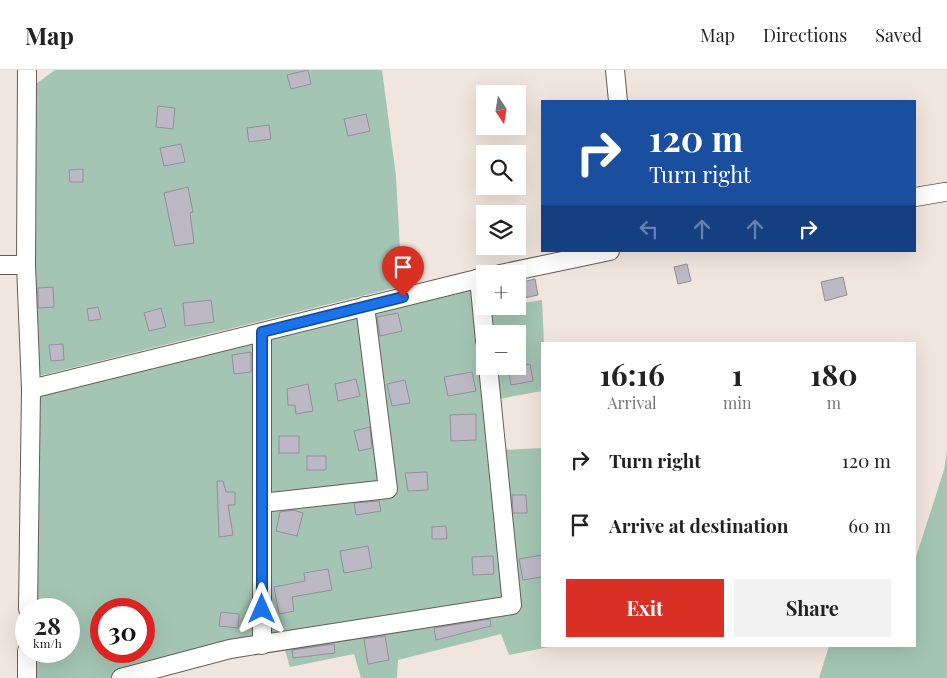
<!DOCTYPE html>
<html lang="en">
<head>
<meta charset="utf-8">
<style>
	:root { --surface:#fff; --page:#f2f2f2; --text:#222; --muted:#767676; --line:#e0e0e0; --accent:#d93025 }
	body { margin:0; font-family:"Playfair Display",serif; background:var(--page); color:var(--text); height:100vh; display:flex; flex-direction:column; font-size:19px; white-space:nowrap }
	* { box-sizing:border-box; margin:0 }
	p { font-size:16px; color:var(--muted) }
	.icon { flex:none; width:28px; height:28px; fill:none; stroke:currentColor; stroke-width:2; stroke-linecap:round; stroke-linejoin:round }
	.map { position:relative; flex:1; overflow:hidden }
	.sheet { position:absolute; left:541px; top:272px; width:375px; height:305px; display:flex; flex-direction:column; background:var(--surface); border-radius:0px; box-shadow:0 5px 20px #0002 }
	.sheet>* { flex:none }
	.hud { position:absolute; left:541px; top:30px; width:375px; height:152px; border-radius:0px; box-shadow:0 5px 20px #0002; background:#1a4fa0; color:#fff; overflow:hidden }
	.needle { width:32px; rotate:168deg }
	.fabs { position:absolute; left:476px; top:15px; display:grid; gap:10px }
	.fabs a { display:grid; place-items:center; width:50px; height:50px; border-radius:0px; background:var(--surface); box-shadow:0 5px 20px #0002; font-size:25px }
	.speed { position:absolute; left:15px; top:528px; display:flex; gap:10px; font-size:25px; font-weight:700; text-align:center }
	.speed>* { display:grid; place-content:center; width:65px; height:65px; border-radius:50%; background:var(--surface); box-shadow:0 5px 20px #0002; line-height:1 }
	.speed small { font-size:12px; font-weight:400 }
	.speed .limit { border:8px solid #d22; background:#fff; color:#111 }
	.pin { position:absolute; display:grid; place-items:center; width:42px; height:42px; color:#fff; margin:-51px -21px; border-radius:50% 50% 50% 0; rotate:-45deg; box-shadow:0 0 5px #0007 }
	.pin .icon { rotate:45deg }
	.me { position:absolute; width:55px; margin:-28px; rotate:0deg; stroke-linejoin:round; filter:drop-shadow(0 0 4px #0008) }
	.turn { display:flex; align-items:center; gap:18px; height:105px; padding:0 25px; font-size:22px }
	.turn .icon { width:65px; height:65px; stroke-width:2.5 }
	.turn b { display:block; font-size:35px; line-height:42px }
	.lanes { display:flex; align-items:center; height:48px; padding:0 25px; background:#0003; justify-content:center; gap:25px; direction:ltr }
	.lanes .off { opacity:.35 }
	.eta { display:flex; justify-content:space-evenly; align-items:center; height:85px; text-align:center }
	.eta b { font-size:30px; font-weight:700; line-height:35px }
	.button { display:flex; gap:10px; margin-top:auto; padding:10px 25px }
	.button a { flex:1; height:58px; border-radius:0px; background:var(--accent); color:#fff; font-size:20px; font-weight:700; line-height:58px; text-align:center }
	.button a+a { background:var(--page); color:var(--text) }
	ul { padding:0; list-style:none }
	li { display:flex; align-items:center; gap:15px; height:65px; padding:0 25px }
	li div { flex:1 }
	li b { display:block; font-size:19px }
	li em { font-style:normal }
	header { display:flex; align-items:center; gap:30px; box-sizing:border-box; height:70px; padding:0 25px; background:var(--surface); border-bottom:1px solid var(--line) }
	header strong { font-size:24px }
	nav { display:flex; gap:28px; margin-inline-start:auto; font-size:18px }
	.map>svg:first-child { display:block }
	.green { fill:#a4c5b4; fill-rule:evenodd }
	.building { fill:#bcb9c4; stroke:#928e99 }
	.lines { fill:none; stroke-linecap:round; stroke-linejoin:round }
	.street-casing { stroke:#665d56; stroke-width:20 }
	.street { stroke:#fff; stroke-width:18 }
	.route-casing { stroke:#114b97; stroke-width:12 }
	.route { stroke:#1a73e8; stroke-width:9 }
</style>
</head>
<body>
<header>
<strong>Map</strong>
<nav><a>Map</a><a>Directions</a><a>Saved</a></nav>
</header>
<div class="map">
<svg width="947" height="608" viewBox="0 0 947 608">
	<rect width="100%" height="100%" fill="#f1e6dd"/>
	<g class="green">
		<path d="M55,0H382L396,106L402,216L39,306L32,233L33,16Z"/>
		<path d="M471,214L485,236H518V234L542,230L544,274L542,321L483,332L489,384L502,380L542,378V576H554L509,585L501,564L398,590L397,608H361L354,584L290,597L284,577L226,585L147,608H31V581H69V539H33L38,325ZM485,264H518V296H485ZM101,539H144V581H101Z"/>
		<path d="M947,381V608H819L829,576H915V490L944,400Z"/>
	</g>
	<g class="building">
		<path d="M308,0L311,14L291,19L287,5Z"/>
		<path d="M158,36L175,38L173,59L156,57Z"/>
		<path d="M366,44L370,61L348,66L344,49Z"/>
		<path d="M269,55L271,69L249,72L247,58Z"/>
		<path d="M181,74L185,92L164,96L160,78Z"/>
		<path d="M83,99V112H70L69,100Z"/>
		<path d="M188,117L193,142L190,143L194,173L175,176L164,123Z"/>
		<path d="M687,194L691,211L678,214L674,197Z"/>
		<path d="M843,207L847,225L825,231L821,212Z"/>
		<path d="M535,209L538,225L519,229L518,213Z"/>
		<path d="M53,217L54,237L38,238V218Z"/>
		<path d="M211,230L214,252L185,256L183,233Z"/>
		<path d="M98,237L101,249L89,251L87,239Z"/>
		<path d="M161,238L166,257L149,261L144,243Z"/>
		<path d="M398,243L402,261L380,266L377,247Z"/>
		<path d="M63,274L64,290L51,291L49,275Z"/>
		<path d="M251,282V302L234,304L232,285Z"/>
		<path d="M530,294L533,311L511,315L508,298Z"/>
		<path d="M472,302L476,321L448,326L444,307Z"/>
		<path d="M356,309L360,326L338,331L335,314Z"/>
		<path d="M405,310L410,333L392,336L387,314Z"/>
		<path d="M308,314L313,341L296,344L295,335H288L287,319Z"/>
		<path d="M476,344V370L451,371L450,345Z"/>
		<path d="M370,357L372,378L359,381L354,361Z"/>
		<rect x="279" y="366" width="20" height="17"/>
		<rect x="307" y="386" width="19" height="14"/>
		<path d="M427,402L428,420L408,421L405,403Z"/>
		<path d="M217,411H223L226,422H235V435H228L233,465L219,467Z"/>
		<path d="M512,425H526L527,443H513Z"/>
		<path d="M379,431L381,441L356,445L354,433Z"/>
		<path d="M293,440L303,443L297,466L276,461L280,442Z"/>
		<path d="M446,456L447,469H432V457Z"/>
		<path d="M368,476L372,498L344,503L340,481Z"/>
		<path d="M542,485V507L523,510L519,489Z"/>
		<path d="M493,486L494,504L473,505L472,487Z"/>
		<path d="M328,499L332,520L292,527L294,541L279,544L274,517L305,511L304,503Z"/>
		<path d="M221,542L239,544L238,558L219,556Z"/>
		<path d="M490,549L491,556L436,570L434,558Z"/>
		<path d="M385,566L389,590L368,594L364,569Z"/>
		<path d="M334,574L335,583L293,588L292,580Z"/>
	</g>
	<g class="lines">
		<g class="street-casing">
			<g id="street">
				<path d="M27,0L26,195L31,319L28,539"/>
				<path d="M615,0L618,31"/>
				<path d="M915,127L945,122"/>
				<path d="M0,195H26"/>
				<path d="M500,204L610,181"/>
				<path d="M479,208L485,271"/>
				<path d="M31,319L485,207"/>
				<path d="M262,433L388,419L365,236"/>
				<path d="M262,575V262"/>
				<path d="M27,608V581"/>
				<path d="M121,608L230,579L512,535L488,296"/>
			</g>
		</g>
		<use href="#street" class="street"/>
	</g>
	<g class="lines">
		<g class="route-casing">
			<path id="route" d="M262,539V262L403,227"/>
		</g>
		<use href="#route" class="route"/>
	</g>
</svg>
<div class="fabs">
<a><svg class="needle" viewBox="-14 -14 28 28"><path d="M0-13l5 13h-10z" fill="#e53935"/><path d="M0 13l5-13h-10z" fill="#767676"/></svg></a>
<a><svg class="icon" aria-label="search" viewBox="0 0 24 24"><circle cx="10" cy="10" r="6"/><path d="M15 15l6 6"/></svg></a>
<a><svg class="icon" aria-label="layers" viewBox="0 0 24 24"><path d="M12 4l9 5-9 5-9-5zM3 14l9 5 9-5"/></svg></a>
<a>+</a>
<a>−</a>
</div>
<div class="speed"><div>28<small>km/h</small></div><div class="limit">30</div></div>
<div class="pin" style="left:403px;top:227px;background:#d93025"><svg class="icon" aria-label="arrive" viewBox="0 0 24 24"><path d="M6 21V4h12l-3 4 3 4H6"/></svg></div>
<svg class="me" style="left:262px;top:539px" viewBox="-20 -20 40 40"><path d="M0-17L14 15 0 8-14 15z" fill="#1a73e8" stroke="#fff" stroke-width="4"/></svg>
<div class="hud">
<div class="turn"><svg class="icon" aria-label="right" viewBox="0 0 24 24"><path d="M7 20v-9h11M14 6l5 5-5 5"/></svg><div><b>120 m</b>Turn right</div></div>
<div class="lanes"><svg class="icon off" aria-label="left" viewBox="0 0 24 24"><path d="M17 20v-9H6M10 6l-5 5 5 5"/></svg><svg class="icon off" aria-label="ahead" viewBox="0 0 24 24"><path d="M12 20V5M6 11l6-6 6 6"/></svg><svg class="icon off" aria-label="ahead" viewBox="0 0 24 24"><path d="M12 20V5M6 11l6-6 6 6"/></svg><svg class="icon" aria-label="right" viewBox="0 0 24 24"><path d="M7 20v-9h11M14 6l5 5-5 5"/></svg></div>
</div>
<section class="sheet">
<div class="eta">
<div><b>16:16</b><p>Arrival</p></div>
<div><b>1</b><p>min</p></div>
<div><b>180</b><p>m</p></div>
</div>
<ul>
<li><svg class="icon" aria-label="right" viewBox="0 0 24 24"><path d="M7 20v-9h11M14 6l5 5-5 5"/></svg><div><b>Turn right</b></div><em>120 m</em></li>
<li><svg class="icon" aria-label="arrive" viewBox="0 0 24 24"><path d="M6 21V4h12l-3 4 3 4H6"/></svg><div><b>Arrive at destination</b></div><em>60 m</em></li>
</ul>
<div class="button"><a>Exit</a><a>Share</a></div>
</section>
</div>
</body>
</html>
